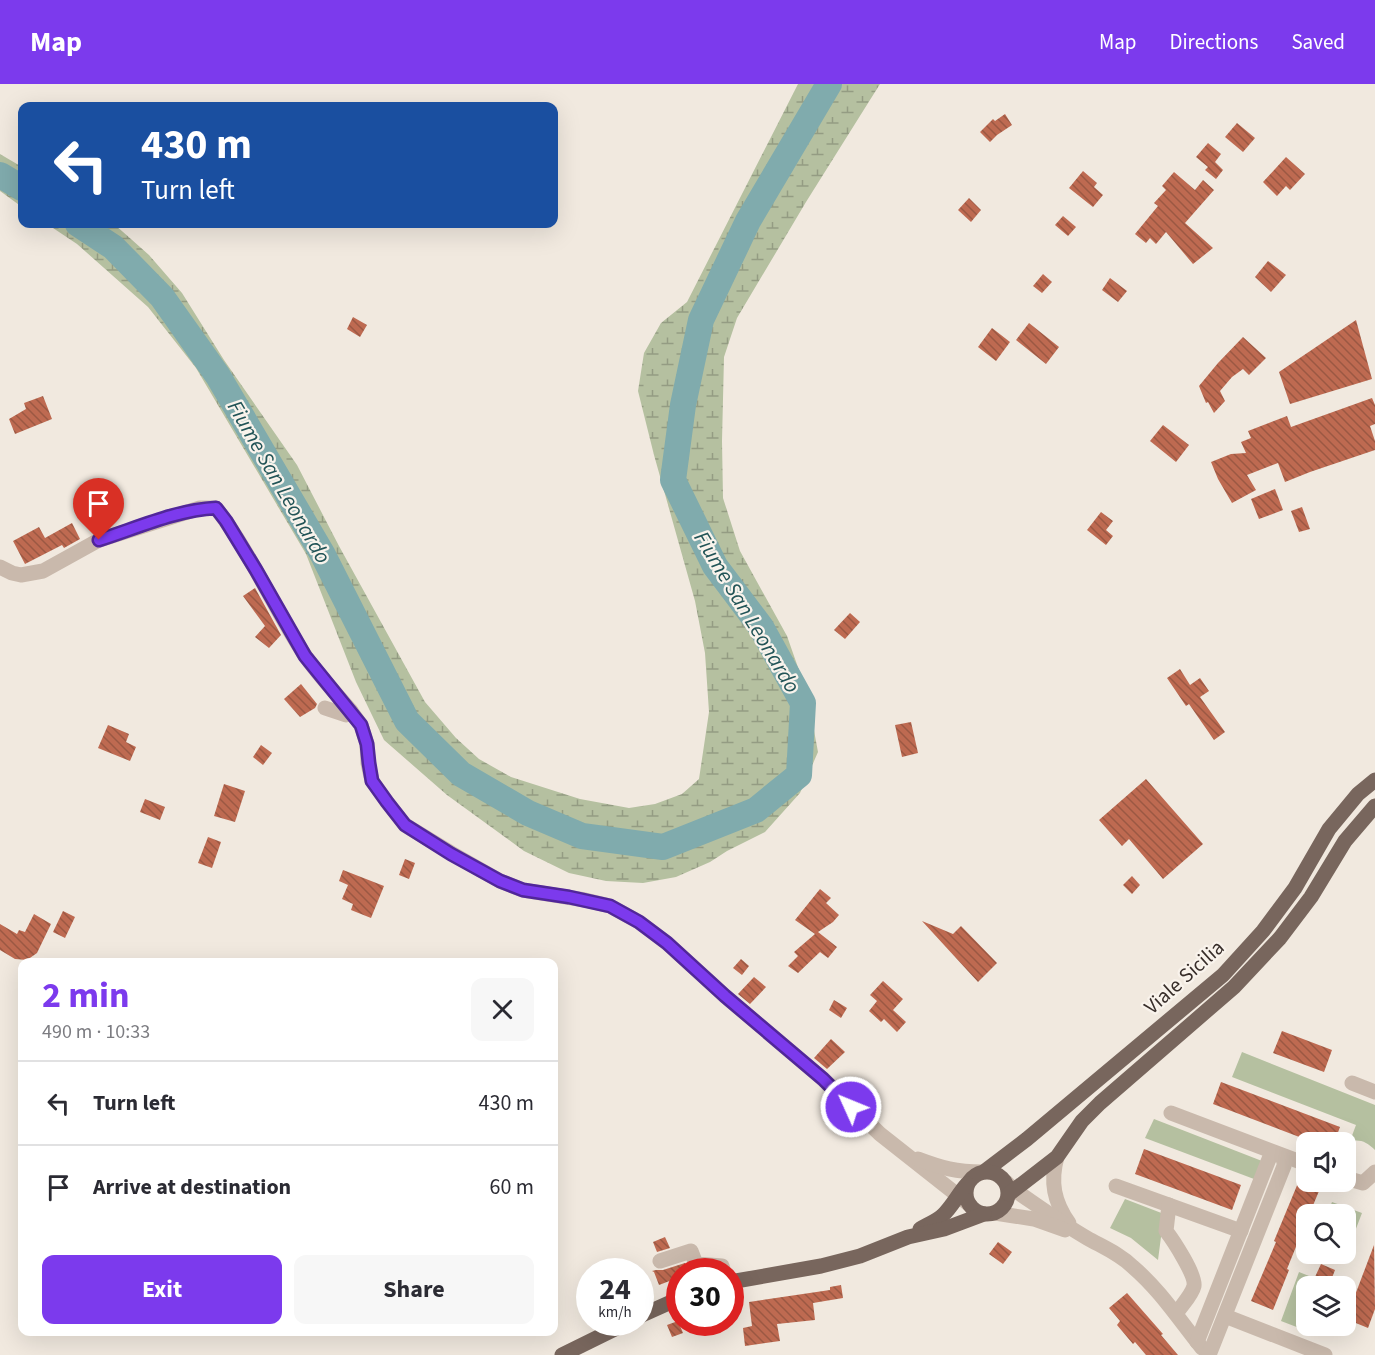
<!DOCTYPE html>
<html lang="en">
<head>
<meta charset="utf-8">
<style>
	:root { --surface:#fff; --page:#f7f7f7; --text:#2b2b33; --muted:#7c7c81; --line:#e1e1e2; --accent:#7c3aed }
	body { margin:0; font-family:"Source Sans 3",sans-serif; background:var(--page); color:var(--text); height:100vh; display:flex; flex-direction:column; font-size:22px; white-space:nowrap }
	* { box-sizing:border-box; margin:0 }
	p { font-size:20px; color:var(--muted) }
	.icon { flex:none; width:33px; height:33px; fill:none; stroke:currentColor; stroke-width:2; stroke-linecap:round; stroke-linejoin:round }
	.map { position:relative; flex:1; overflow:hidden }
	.side { position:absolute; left:18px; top:874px; width:540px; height:378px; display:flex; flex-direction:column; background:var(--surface); border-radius:12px; box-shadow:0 6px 24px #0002 }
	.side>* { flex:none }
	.banner { position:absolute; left:18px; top:18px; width:540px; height:126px; border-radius:12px; box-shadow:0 6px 24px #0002; background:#1a4fa0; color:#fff; overflow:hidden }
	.fabs { position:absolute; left:1296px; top:1048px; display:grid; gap:12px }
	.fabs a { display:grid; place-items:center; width:60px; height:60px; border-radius:12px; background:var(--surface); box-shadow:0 6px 24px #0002; font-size:30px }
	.speed { position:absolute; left:576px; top:1174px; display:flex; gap:12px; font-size:30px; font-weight:700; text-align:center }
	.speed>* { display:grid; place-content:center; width:78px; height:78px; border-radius:50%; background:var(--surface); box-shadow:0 6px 24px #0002; line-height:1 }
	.speed small { font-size:15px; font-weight:400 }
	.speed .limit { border:9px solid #d22; background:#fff; color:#111 }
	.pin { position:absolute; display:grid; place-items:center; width:51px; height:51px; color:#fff; margin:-62px -26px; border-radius:50% 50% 50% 0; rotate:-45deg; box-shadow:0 0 6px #0007 }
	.pin .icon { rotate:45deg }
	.me { position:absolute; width:66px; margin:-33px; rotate:314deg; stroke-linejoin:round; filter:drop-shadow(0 0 4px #0008) }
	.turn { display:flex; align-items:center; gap:21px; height:126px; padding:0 24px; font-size:27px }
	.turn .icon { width:78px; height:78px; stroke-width:2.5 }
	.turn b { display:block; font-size:42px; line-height:51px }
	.round { display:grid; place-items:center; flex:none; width:63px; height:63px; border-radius:12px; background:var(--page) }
	.summary { display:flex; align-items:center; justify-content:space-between; height:102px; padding:0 24px }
	h1 { font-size:36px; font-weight:700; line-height:45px; color:var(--accent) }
	.primary-button { display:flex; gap:12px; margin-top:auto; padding:12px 24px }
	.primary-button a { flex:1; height:69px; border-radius:12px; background:var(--accent); color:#fff; font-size:24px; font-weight:700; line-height:69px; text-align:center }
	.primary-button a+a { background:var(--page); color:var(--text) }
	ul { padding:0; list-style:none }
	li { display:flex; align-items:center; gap:18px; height:84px; padding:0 24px; border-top:2px solid var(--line) }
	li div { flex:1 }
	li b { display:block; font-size:22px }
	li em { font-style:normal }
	header { display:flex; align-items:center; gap:36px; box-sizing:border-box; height:84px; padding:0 30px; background:var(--accent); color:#fff }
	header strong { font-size:28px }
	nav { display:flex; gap:33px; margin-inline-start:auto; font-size:21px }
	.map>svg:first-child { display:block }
	.green { fill:#b5c0a0 }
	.wetland { fill:url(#wetland-marsh) }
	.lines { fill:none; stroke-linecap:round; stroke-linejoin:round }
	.river { stroke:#80abad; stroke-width:26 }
	.building { fill:url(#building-back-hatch) }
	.minor { stroke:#c9b9ac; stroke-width:15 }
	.major { stroke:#78665d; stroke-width:15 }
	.route-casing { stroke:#51269a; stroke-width:15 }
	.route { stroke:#7c3aed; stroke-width:10 }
	.labels { text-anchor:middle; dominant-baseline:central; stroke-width:4.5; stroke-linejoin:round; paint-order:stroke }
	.street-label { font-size:21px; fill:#382e2a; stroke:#f9f3ec }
	.water-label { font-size:22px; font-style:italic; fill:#225457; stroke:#f9f3ec }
</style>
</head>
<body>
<header>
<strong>Map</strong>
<nav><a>Map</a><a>Directions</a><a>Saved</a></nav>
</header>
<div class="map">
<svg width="1375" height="1271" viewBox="0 0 1375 1271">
	<defs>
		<pattern id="wetland-marsh" width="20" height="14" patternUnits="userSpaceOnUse" patternTransform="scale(1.5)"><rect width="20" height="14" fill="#b5c0a0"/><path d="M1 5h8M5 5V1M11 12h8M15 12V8" fill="none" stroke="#949c83"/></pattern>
		<pattern id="building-back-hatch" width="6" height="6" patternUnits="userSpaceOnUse" patternTransform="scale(1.5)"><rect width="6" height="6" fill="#be6a51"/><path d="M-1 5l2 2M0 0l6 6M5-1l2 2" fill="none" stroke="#9b5843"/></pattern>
	</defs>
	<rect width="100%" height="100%" fill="#f1e9df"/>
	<g class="green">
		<path d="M1242,968L1375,1021V1066C1367,1058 1361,1055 1350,1057L1356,1041L1232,993Z"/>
		<path d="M1154,1035L1262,1077L1254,1095L1145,1054Z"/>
		<path d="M1125,1115L1164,1130L1158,1176L1131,1154L1110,1144Z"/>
		<path d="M1332,1118L1362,1129L1344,1176L1330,1170H1346V1131H1327Z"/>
		<path d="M1299,1188L1337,1203H1306V1242H1324L1320,1252L1281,1237Z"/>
	</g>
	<g class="wetland">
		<path d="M798,0H880L806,118L737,234L724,273L722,357L723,414L740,467L787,552L807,609L818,668L800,709L765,748L727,767L710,778L676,793L643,799L606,797L569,789L524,767L447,711L384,656L356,598L306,470L196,284L148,223L77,160L47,140H114L149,171L182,209L224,276L297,381L339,462L425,618L456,654L479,675L511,693L580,715L629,724L655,720L682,710L699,695L709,628L705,569L695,517L654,371L638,307L644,269L661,239L687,218Z"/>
		<path d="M0,70L22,83V123L0,107Z"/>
	</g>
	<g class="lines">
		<g class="river">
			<path d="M0,91L22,104"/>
			<path d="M78,140L113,163L162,213L218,292L323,471L407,637L461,690L528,729L582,752L663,763L756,726L799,691L803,619L761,543L715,482L673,396L683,321L701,236L748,137L829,0"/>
		</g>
	</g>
	<g class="building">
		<path d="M1005,30L1012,41L997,51L990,58L980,48L993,35L995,37Z"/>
		<path d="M1237,39L1255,54L1243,68L1225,53Z"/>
		<path d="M1208,59L1221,70L1215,78L1223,86L1216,95L1205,86L1208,83L1196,73Z"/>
		<path d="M1286,73L1305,90L1290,106L1286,102L1277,112L1263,98Z"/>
		<path d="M1083,87L1097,99L1094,103L1103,111L1093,123L1069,104Z"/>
		<path d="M1174,88L1195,106L1203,96L1214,106L1185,139L1213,164L1193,180L1166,148L1156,160L1150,154L1146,159L1135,150L1158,122L1154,119L1166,106L1162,102Z"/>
		<path d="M969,114L981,126L971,138L958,126Z"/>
		<path d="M1063,132L1076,143L1068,152L1055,141Z"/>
		<path d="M1268,177L1286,191L1271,208L1255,193Z"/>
		<path d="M1043,190L1052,198L1042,209L1033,202Z"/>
		<path d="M1110,194L1127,207L1118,218L1102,206Z"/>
		<path d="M353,233L367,241L360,253L347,245Z"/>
		<path d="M1356,236L1372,295L1290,320L1279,288Z"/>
		<path d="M1029,239L1059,263L1046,280L1016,256Z"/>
		<path d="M992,244L1010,258L996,277L978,263Z"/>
		<path d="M1243,253L1266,274L1249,291L1243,285L1232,293L1220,307L1225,317L1214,329L1208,318L1206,319L1199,302L1218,279Z"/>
		<path d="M43,312L52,335L15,350L9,335L26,325L24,319Z"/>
		<path d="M1372,314L1375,321V340L1370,342L1375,357V366L1310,388L1285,398L1278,379L1247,391L1256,406L1232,419L1218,395L1211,378L1231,370L1246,369L1241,358L1251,354L1248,347L1287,332L1291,343Z"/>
		<path d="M1163,341L1189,361L1176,378L1150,357Z"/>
		<path d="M1275,405L1283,426L1259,435L1251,415Z"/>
		<path d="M1302,423L1310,445L1299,448L1291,427Z"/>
		<path d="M1101,428L1113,437L1106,446L1113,452L1106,461L1087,446Z"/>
		<path d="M72,439L80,455L64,464L62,461L25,480L13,457L39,443L45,454Z"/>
		<path d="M255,504L281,551L269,564L255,553L265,542L243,512Z"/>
		<path d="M850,529L860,538L845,555L834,546Z"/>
		<path d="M1180,585L1190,601L1200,594L1209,607L1200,613L1225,648L1214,656L1189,620L1186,622L1167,594Z"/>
		<path d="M301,600L317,620L315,624L300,633L284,615Z"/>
		<path d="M911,638L918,669L902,673L895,641Z"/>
		<path d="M108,641L129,650L126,658L136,663L130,677L98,664Z"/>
		<path d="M261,661L272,669L263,681L253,673Z"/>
		<path d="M1146,695L1203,760L1163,795L1129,755L1122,762L1099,736Z"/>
		<path d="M224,700L245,707L235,738L214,732Z"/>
		<path d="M145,715L165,723L160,736L140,728Z"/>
		<path d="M208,753L221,758L212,784L198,779Z"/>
		<path d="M405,775L415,779L409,795L399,791Z"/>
		<path d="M343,786L384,802L371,834L351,826L353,820L342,815L348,801L339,797Z"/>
		<path d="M1132,792L1140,801L1132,810L1123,801Z"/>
		<path d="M820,805L831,814L826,819L839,831L833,838L818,848L837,863L828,874L820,868L798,889L788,882L798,872L794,868L815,850L795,836Z"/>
		<path d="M63,827L75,833L65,854L53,848Z"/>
		<path d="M34,830L51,840L37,869L27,876L15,875L0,866V840L17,850L19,846L25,848Z"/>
		<path d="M922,837L953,850L961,842L997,879L978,898Z"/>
		<path d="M741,875L749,882L742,891L733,884Z"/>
		<path d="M754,893L766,903L750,920L738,910Z"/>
		<path d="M883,897L903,915L893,926L906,938L897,948L884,935L881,938L869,927L877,917L870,911Z"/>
		<path d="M834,916L847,924L841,934L829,926Z"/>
		<path d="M1282,947L1332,966L1324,988L1273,969Z"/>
		<path d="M831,955L845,968L827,985L814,974Z"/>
		<path d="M1221,998L1340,1043L1334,1059H1315L1213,1020Z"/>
		<path d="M1144,1065L1241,1101L1232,1126L1135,1090Z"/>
		<path d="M1298,1099L1319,1107L1309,1131H1306V1138L1287,1185L1289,1186L1273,1226L1251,1217L1276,1158L1274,1157Z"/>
		<path d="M665,1153L670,1164L657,1168L653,1158Z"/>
		<path d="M998,1158L1012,1168L1003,1180L989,1170Z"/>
		<path d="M1374,1161L1375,1225L1368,1244L1346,1235Z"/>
		<path d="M685,1179L689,1188H680V1193L659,1201L654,1188L652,1187L656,1186H663Z"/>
		<path d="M1321,1180L1335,1186L1330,1199L1315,1193Z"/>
		<path d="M841,1201L843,1214L813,1219L815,1236L777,1240L780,1257L745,1262L743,1244L752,1242L749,1218L830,1206V1203Z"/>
		<path d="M1127,1209L1163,1250L1161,1251L1178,1271H1146L1135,1258L1133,1260L1117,1241L1120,1237L1109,1224Z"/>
		<path d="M678,1237L683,1249L672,1253L667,1241Z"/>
	</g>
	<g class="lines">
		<g class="minor">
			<path d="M0,483L12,489L21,491L43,487L99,456L200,424H216C251,469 273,523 304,570C318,591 336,609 351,627"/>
			<path d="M325,624L346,631L351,627L361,641L367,660L368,679L372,697L387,718L405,741L451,769L500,797L523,806L585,816L610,822L639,838L667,859L725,912L823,995L880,1050L970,1121"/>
			<path d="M1352,999L1375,1008"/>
			<path d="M1171,1029L1306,1080"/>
			<path d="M1057,1073C1050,1098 1054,1118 1069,1139"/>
			<path d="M918,1075C942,1084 956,1088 982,1088"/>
			<path d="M1346,1094L1363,1099L1375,1088"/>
			<path d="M1006,1098L1013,1105C1038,1122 1061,1139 1087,1154C1103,1163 1120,1170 1133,1183C1160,1206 1180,1237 1202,1264"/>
			<path d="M1116,1102L1241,1147"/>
			<path d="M1169,1121L1166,1147C1173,1156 1196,1191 1194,1202C1192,1211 1181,1222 1176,1230"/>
			<path d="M995,1129L1034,1135L1065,1146"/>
			<path d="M660,1177L691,1167L696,1180L722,1182L724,1188"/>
			<path d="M1225,1232L1325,1271"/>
			<path d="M1197,1258L1269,1075L1272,1071H1280L1284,1074V1082L1209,1271"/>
		</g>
		<g class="major">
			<path d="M985,1087L1027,1055L1223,891L1263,847L1295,804L1329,745L1358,710L1375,696"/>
			<circle cx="987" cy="1109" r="21"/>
			<path d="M1009,1110L1057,1073L1082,1037L1100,1019L1234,903L1280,854L1311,813L1345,757L1375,722"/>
			<path d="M920,1145C927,1141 936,1137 942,1132C952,1123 958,1110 967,1100"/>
			<path d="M730,1198L821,1182L860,1172L908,1153L944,1145L984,1130"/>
			<path d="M640,1232L680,1214"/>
			<path d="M562,1271L627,1239"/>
		</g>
	</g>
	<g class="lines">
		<g class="route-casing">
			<path id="route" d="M99,456C137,444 176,426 216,424L226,437L256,486L305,572L361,641L367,660L369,679L372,697L387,718L405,741L451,770L500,797L523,806L569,813L610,822L639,838L667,859L725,912L823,995L851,1023"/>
		</g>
		<use href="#route" class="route"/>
	</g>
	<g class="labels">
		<g class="street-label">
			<text transform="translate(1184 893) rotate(-42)">Viale Sicilia</text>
		</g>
		<g class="water-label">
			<text transform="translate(279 398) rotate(60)">Fiume San Leonardo</text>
			<text transform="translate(747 528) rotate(59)">Fiume San Leonardo</text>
		</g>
	</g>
</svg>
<div class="fabs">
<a><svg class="icon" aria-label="sound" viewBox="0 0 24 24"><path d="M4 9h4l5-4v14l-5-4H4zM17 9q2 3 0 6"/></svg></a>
<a><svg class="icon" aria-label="search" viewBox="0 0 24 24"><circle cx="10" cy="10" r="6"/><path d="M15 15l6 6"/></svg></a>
<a><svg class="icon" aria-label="layers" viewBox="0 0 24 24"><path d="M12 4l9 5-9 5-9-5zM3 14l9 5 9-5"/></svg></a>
</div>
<div class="speed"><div>24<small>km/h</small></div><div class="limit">30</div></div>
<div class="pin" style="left:99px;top:456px;background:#d93025"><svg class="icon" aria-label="arrive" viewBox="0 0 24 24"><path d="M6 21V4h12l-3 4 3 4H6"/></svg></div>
<svg class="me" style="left:851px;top:1023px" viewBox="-20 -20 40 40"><circle r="17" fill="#7c3aed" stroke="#fff" stroke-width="3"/><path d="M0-11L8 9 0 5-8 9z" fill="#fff"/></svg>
<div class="banner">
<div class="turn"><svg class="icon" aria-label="left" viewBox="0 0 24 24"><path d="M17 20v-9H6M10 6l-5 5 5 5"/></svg><div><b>430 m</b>Turn left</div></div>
</div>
<section class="side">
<div class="summary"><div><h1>2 min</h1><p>490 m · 10:33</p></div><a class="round"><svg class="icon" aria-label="close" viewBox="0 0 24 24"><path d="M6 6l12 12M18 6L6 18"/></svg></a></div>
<ul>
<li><svg class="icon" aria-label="left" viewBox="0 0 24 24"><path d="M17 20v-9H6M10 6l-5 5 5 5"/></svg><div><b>Turn left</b></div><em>430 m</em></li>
<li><svg class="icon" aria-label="arrive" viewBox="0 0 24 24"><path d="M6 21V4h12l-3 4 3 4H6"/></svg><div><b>Arrive at destination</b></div><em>60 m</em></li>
</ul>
<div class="primary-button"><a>Exit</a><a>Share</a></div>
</section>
</div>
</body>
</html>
